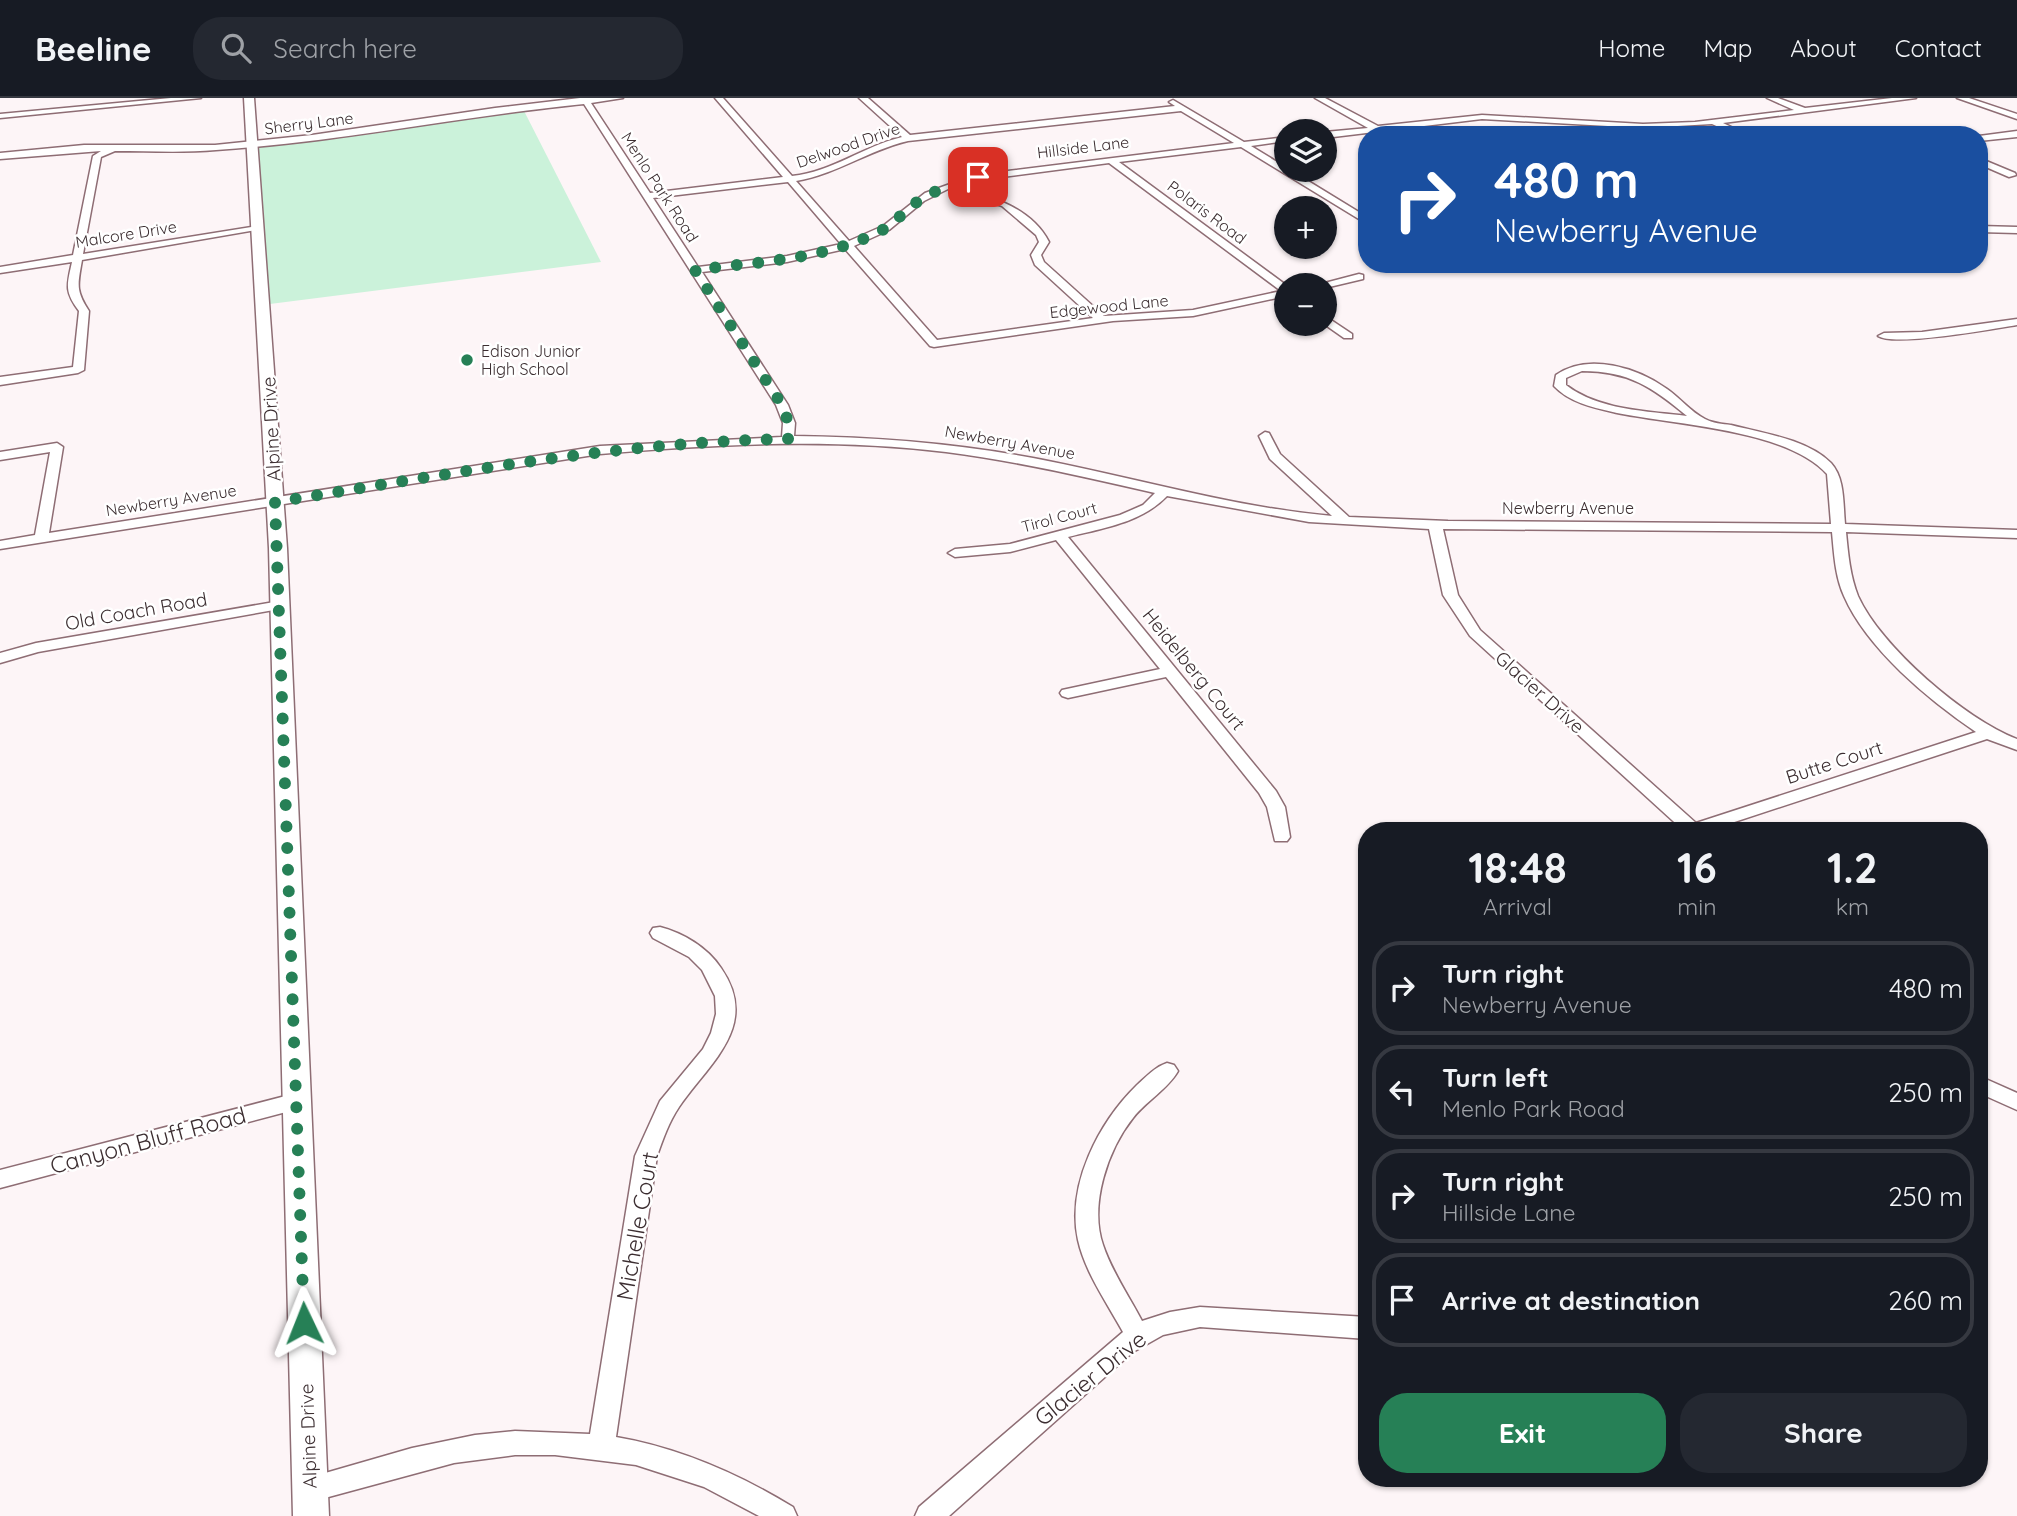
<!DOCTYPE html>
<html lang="en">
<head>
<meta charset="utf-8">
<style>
	:root { --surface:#171b24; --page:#242831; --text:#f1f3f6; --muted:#9ea1a6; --line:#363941; --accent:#268056 }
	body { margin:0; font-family:Quicksand,sans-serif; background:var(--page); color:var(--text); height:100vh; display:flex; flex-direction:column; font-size:26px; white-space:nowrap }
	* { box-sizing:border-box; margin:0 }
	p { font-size:23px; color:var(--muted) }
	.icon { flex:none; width:38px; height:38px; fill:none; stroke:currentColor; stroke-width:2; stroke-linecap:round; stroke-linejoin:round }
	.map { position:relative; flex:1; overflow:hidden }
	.sheet { position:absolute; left:1358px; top:724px; width:630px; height:665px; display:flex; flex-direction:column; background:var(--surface); border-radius:28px; box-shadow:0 2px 5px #0004 }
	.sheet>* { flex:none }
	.guide { position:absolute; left:1358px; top:28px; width:630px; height:147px; border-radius:28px; box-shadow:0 2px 5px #0004; background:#1a4fa0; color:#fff; overflow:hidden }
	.controls { position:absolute; left:1274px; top:21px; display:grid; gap:14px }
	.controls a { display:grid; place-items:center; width:63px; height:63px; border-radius:50%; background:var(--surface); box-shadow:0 2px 5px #0004; font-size:35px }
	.pin { position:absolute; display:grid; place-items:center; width:60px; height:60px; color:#fff; margin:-30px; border-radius:14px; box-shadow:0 4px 10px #0006 }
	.me { position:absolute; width:77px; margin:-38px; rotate:358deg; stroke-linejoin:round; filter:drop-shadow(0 0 5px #0008) }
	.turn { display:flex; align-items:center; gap:24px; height:147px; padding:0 21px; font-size:32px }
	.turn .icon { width:91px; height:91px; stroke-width:2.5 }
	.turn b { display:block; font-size:49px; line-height:60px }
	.eta { display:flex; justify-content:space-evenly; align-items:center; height:119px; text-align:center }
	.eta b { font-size:42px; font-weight:800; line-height:49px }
	.cta { display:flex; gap:14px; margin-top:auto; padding:14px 21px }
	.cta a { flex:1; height:80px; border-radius:28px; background:var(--accent); color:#fff; font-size:28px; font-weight:800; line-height:80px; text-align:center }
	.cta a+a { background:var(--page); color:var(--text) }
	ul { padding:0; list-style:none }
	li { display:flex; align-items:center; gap:21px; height:94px; margin:0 14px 10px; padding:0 7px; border:4px solid var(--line); border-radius:28px }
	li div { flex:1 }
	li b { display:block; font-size:26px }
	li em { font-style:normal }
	header { display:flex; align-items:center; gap:42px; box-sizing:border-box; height:98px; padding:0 35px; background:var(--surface); border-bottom:2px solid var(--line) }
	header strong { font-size:33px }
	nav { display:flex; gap:38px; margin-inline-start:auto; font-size:24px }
	.search { width:490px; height:63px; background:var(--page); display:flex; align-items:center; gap:18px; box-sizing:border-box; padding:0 24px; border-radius:28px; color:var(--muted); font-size:26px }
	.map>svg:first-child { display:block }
	.green { fill:#cbf2da }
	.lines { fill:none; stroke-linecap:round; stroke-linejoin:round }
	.minor-casing { stroke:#8e6d74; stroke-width:3 }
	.tertiary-casing { stroke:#8e6d74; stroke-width:3 }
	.minor { fill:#fff; fill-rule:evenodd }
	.tertiary { fill:#fff; fill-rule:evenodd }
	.route { stroke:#268056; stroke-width:12; stroke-dasharray:0 21.6 }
	.poi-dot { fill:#268056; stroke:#fff; stroke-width:2.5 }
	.labels { text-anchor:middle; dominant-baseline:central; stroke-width:5; stroke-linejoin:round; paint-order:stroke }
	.far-street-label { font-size:16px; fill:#3c2e31; stroke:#fff }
	.far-poi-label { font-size:16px; fill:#3c2e31; stroke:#fff; text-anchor:start }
	.street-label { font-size:19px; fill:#3c2e31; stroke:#fff }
	.near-street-label { font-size:23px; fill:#3c2e31; stroke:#fff }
</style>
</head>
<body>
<header>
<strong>Beeline</strong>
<div class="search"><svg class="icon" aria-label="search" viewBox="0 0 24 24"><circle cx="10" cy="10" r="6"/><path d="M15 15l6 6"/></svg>Search here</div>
<nav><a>Home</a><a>Map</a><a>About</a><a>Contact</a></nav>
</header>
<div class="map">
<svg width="2017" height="1418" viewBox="0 0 2017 1418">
	<rect width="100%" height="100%" fill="#fdf5f7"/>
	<path class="green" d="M522,9L601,164L262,207L252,47Z"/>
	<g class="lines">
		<g class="minor-casing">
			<g id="minor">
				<path d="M171,0H201L0,20V16Z"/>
				<path d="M580,0H623L591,5L650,95L783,79L715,0H723L792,78C832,74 864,48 902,39L859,0H868L910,37L1175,8L1169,4L1173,2L1244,44L1286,39V43L1251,48L1367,119V126L1241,49L1119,64L1286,187V198L1193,218L1113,223L934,249L930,248L845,151L787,164L702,174L788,307L795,325L794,338C874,339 954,345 1033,360C1133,379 1230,409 1332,418L1270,361L1259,338L1265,334L1269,335L1280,356L1349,419L1448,423L1831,426L1827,376C1786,331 1675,327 1617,315C1595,310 1570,305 1554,288L1556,277C1588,254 1638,270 1667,291C1680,300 1691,314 1705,321C1712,325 1723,326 1731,327C1762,335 1807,341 1831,365C1845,380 1843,406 1845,426L2017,432V440L1846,434C1848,455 1850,478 1858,498C1881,549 1965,621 2017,641V652L1987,641L1707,733H1684L1470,538L1443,497L1429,431L1309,424L1167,398C1141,425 1103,430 1068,439L1276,693L1285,709L1290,739L1287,743H1275L1267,709L1259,695L1166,579L1068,600L1062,598L1060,595L1062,592L1160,571L1056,442L1010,454L955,459L948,455L955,451L1010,446L1120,417L1143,407L1155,395C1085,379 1016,363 946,354C831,340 715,346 600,356L0,451V443L35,437L50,354L0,362V354L57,345L63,349L49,435L600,348L782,339L783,325L776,307L584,6C461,18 340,44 216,52C183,55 148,53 115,53L101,59L83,156L257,128L262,131L82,162C78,186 75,192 89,213L84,272L78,275L0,287V279L73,269L79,213C64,193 67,187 72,164L0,175V169L73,157L93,58L101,53L0,61V55L84,47H215L312,37L495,10ZM1181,13L1234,45L975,77L925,95L883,128L849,143L796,83C837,76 869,52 908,43ZM1109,65L1281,193L1193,212L1104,218L1044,164L1041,157L1049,144C1031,109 991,99 957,88L979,82ZM788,84L841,146L787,158L698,169L653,100ZM948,91L1002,108L1036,137L1039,144L1031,157L1035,167L1093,220L937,242L854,148L889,132L924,103ZM1582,273C1629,273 1652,289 1687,318C1647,313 1598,312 1566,287V280ZM1443,431L1832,434C1834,455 1835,478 1844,498C1867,551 1929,602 1976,634L1696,725L1480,532L1458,497Z"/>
				<path d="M1315,0H1325L1378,28L1482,17L1643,26L1695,24L1794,12L1767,0H1778L1805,10L1892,0H1916L1723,25L1748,37H1736L1712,26L1643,30L1482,21L1325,40V34L1368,30Z"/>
				<path d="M1957,0H1969L2017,16V21Z"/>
				<path d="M2017,33V39L1979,43V38Z"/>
				<path d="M1979,60L2015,75L2016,77L2009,79L1979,66Z"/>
				<path d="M1979,128L2017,129V135L1979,134Z"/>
				<path d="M1418,166H1441L1419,172L1414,169Z"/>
				<path d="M1359,176L1363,177V181L1325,190V187H1317Z"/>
				<path d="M1325,218L1352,236V240H1344L1324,226Z"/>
				<path d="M2017,221V227C1993,231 1894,249 1878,238L1884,235L1922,234Z"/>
				<path d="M280,503L285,504L287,507L285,510L38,554L0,565V555L36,545Z"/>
				<path d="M660,829C683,835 707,849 721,870C761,928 709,965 679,1009C669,1024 663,1041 657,1058L616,1339C680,1350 737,1375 793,1409L797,1418H759L704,1389L636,1367L555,1357H515L454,1365L310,1404L301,1400L297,1391L301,1382L412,1350L475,1337L515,1333L590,1336L635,1058L660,1003L703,951L711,935L716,916L715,898L702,872L689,859L653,840L650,835L653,830Z"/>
				<path d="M1167,965L1174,967L1178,973C1168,991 1146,1003 1133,1020C1108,1051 1089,1107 1103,1147C1112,1174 1129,1198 1142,1223L1170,1214L1200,1209L1367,1219V1241L1200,1229L1163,1237L1133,1254L949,1418H915L919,1409L1123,1234C1107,1205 1085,1174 1078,1142C1066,1087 1099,1024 1137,987C1146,979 1155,969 1167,965Z"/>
				<path d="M1979,978L2017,995V1012L1979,995Z"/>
				<path d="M297,995L305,997L308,1003L305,1009L0,1090V1072Z"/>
			</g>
		</g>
		<g class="tertiary-casing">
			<path id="tertiary" d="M244,0H254L287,450L329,1418H293L269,450Z"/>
		</g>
		<use href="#minor" class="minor"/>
		<use href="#tertiary" class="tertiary"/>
	</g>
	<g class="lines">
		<path class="route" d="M304,1225L275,404C446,377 614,344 788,341L789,326L782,307L695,172C755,164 820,162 875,136C894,127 905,111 923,100C939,90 959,85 978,79"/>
	</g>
	<circle class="poi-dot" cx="467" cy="262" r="7"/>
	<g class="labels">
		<g class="far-street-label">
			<text transform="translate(309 25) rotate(-7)">Sherry Lane</text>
			<text transform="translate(848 47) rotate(-19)">Delwood Drive</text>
			<text transform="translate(1083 49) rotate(-7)">Hillside Lane</text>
			<text transform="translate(660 89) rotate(57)">Menlo Park Road</text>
			<text transform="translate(1207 114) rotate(37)">Polaris Road</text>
			<text transform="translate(126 136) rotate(-9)">Malcore Drive</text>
			<text transform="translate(1109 208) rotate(-6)">Edgewood Lane</text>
			<text transform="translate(1010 344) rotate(10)">Newberry Avenue</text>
			<text transform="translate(171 402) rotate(-9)">Newberry Avenue</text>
			<text x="1568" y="410">Newberry Avenue</text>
			<text transform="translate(1059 419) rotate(-15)">Tirol Court</text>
		</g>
		<g class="far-poi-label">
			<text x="481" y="253">Edison Junior<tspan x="481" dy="18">High School</tspan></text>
		</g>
		<g class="street-label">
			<text transform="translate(271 331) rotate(-93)">Alpine Drive</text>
			<text transform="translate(136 513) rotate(-10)">Old Coach Road</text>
			<text transform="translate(1194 571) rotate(51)">Heidelberg Court</text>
			<text transform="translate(1540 594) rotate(42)">Glacier Drive</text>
			<text transform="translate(1834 664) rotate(-18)">Butte Court</text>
			<text transform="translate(308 1338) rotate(-92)">Alpine Drive</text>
		</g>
		<g class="near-street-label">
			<text transform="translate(148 1042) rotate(-15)">Canyon Bluff Road</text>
			<text transform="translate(637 1128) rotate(-80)">Michelle Court</text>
			<text transform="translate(1090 1280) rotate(-39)">Glacier Drive</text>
		</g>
	</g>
</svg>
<div class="controls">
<a><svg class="icon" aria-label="layers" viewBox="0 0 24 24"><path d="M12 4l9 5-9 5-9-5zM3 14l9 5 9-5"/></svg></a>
<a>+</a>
<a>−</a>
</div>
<div class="pin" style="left:978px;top:79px;background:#d93025"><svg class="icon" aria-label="arrive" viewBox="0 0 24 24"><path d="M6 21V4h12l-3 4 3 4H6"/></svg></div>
<svg class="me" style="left:304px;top:1225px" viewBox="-20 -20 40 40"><path d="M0-17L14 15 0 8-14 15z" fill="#268056" stroke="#fff" stroke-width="4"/></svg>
<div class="guide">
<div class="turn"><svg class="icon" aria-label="right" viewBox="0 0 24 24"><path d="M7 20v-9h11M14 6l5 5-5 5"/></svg><div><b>480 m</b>Newberry Avenue</div></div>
</div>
<section class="sheet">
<div class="eta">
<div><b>18:48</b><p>Arrival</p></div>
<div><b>16</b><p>min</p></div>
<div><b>1.2</b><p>km</p></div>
</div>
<ul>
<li><svg class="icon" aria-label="right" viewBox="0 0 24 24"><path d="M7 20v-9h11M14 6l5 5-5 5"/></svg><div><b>Turn right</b><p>Newberry Avenue</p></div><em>480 m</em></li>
<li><svg class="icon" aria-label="left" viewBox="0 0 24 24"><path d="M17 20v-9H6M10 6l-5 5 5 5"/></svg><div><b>Turn left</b><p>Menlo Park Road</p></div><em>250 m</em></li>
<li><svg class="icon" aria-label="right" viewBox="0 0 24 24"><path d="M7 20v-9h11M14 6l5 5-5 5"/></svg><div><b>Turn right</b><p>Hillside Lane</p></div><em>250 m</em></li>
<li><svg class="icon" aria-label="arrive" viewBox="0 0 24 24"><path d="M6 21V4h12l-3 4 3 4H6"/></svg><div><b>Arrive at destination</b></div><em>260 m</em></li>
</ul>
<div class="cta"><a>Exit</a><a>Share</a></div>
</section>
</div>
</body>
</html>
